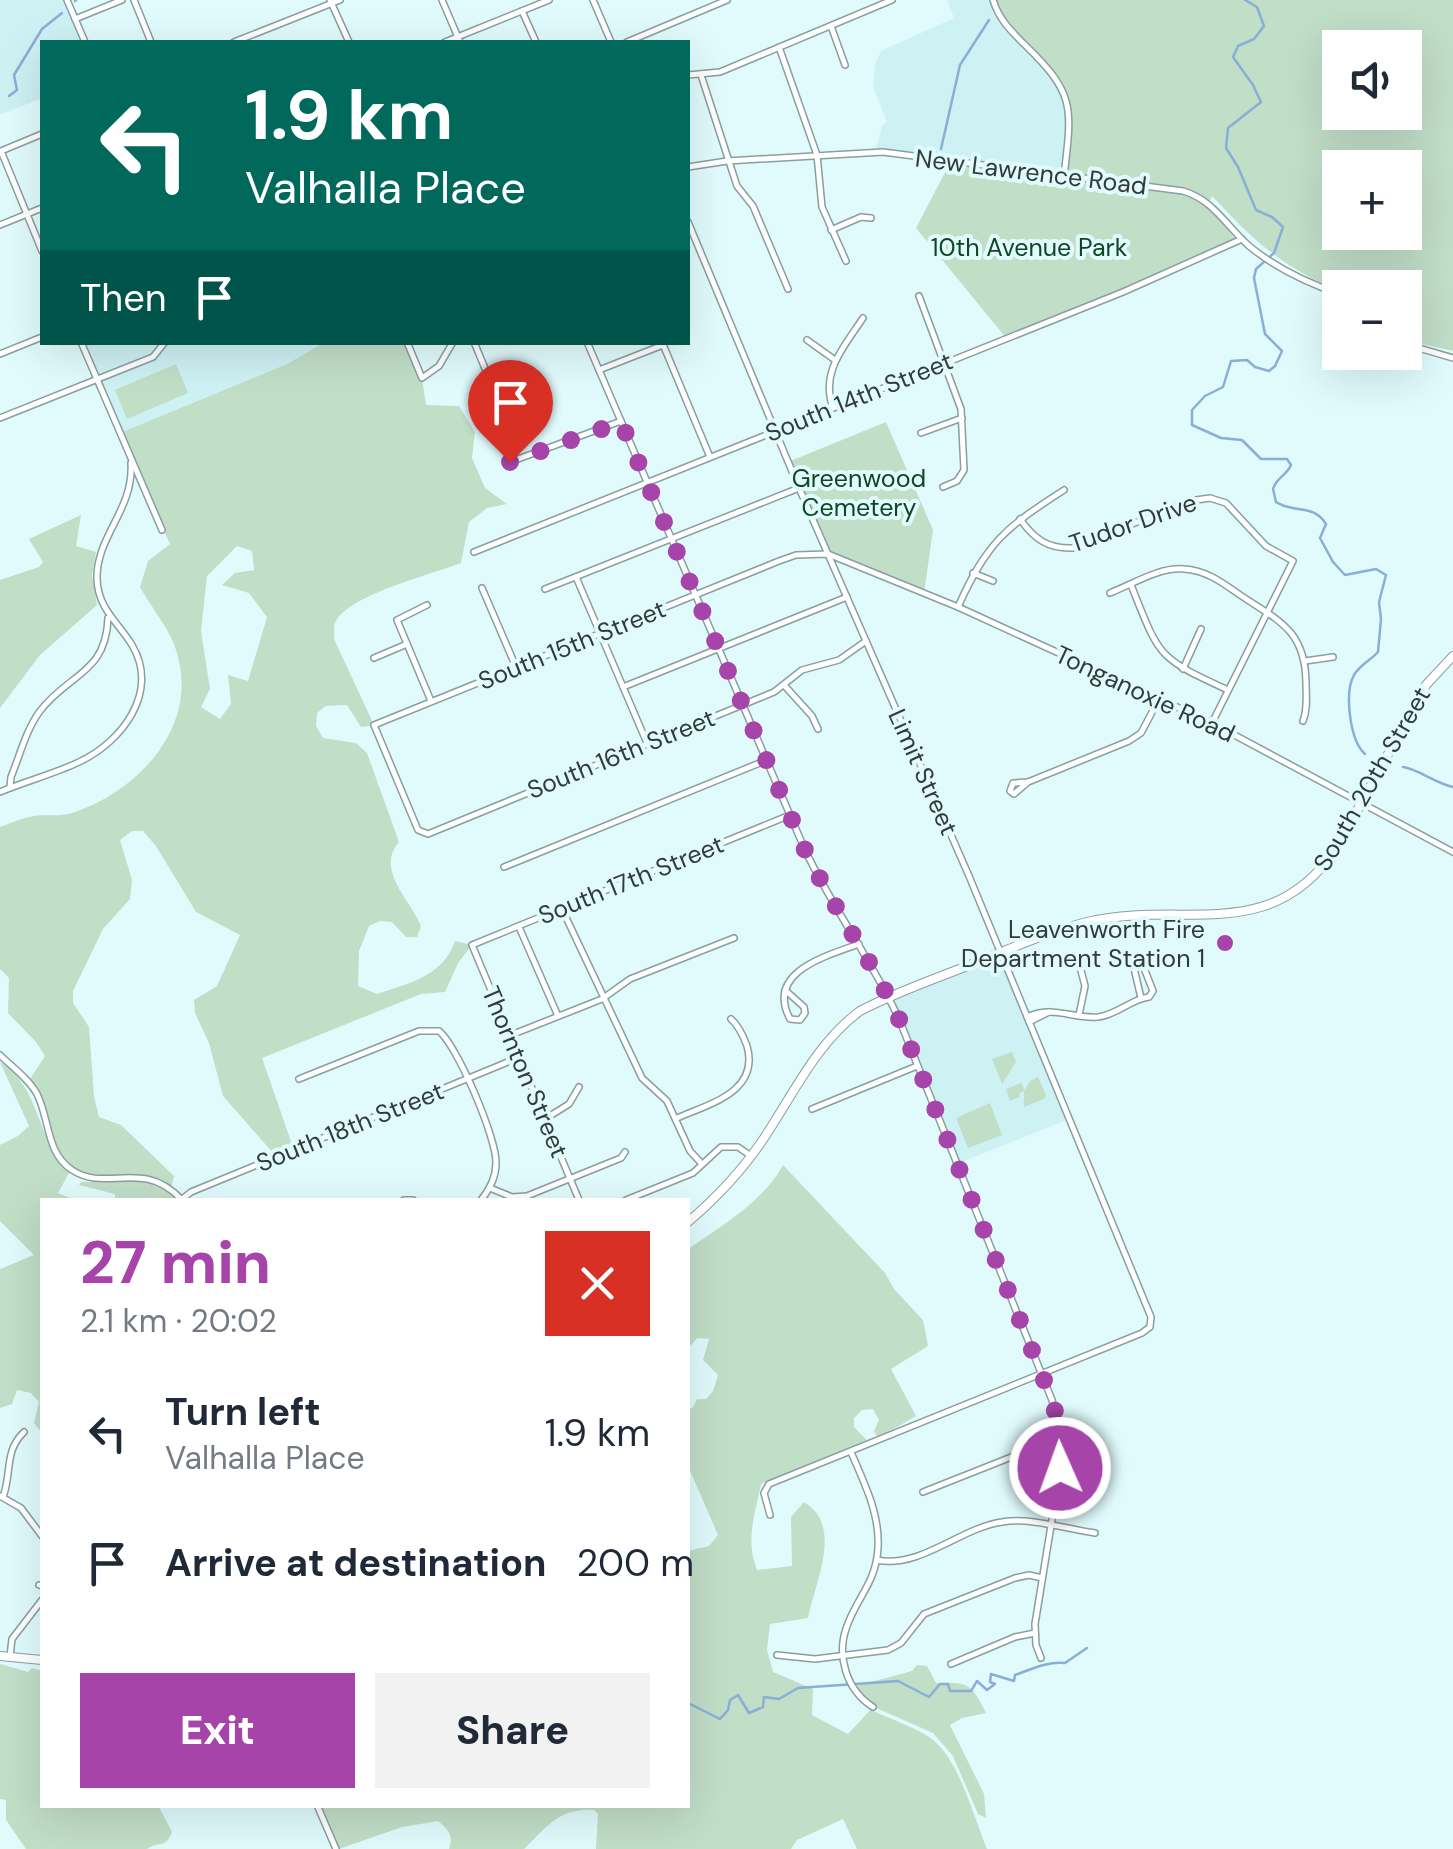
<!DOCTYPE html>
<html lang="en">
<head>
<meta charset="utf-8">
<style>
	:root { --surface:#fff; --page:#f2f2f3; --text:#1f2937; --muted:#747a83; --accent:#a744aa }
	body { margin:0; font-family:"DM Sans",sans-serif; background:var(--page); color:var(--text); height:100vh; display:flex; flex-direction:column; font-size:38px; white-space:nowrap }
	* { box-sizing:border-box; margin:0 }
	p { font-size:32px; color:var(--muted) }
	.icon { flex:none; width:55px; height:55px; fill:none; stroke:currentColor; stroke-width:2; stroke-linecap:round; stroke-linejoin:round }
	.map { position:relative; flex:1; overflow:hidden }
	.details { position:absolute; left:40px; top:1198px; width:650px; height:610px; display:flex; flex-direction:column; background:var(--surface); border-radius:0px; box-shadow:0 10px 40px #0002 }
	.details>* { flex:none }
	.guide { position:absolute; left:40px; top:40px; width:650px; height:305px; border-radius:0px; box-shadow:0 10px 40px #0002; background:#00695c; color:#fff; overflow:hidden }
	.tools { position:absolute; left:1322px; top:30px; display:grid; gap:20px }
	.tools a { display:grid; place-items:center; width:100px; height:100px; border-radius:0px; background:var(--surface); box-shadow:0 10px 40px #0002; font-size:50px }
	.pin { position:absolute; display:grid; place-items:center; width:85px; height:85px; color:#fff; margin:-102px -42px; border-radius:50% 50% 50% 0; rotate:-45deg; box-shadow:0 0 10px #0007 }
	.pin .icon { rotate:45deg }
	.me { position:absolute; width:110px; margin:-55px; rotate:358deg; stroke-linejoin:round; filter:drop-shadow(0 0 8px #0008) }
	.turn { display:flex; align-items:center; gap:35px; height:210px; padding:0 40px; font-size:45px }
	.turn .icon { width:130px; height:130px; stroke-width:2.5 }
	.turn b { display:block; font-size:70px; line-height:85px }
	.then { display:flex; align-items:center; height:95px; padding:0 40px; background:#0003; gap:20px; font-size:38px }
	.round { display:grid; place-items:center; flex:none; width:105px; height:105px; border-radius:0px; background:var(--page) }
	.headline { display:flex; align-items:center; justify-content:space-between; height:170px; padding:0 40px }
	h1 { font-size:60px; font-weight:800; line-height:75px; color:var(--accent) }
	.primary-button { display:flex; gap:20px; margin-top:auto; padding:20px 40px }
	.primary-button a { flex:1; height:115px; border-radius:0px; background:var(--accent); color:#fff; font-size:40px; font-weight:800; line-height:115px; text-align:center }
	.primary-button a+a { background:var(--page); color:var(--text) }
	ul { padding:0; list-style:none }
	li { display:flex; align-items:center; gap:30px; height:130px; padding:0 40px }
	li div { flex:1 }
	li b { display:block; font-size:38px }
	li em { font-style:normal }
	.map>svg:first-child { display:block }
	.built { fill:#cef1f4 }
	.green { fill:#c1dec7; fill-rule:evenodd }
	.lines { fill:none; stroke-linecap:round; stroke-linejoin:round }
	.stream { stroke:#89aed8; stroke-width:2.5 }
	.minor-casing { stroke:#889fa1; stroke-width:8 }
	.major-casing { stroke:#889fa1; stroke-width:10 }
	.minor { stroke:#fff; stroke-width:5 }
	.major { stroke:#fff; stroke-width:8 }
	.route { stroke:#a744aa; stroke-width:18; stroke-dasharray:0 32.4 }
	.poi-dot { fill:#a744aa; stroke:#e1fbfd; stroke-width:4 }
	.labels { text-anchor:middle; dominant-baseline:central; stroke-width:8; stroke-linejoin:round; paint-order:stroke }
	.street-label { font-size:25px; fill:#313b3b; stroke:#e1fbfd }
	.park-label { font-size:25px; fill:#0f4623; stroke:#e1fbfd }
	.poi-label { font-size:25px; fill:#313b3b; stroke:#e1fbfd; text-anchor:end }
</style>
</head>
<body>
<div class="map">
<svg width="1453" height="1849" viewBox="0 0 1453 1849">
	<rect width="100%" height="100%" fill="#e1fbfd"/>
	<g class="built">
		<path d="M0,0H67L85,42H42V98L0,115Z"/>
		<path d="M947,0H993L1053,72L1068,102L1064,176L875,152L882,126L887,122L873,87L875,64L881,51L954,18Z"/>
		<path d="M81,343H323L287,364L120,433Z"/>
		<path d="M1001,953L1069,1119L957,1164L889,998Z"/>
	</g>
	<g class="green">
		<path d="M993,0H1453V351L1405,340V288H1340V291C1282,267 1255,242 1212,196L1209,203L1234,238L1232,241L1007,339L916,228L950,163L1063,176L1070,128L1064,90L1012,32ZM1340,48H1405V112H1340ZM1340,168H1405V232H1340Z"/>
		<path d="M323,343H407L422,378L426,405L459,406L475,432L472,458L485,488L507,504L487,508L469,522L461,563C433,574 347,595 335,623C333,628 335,634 334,639L374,725L361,727L347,705L326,706L317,713L316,726L323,738L356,743L367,753L399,842C375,870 410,899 421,926L417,937H406L392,922L380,921L369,926L359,951L358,986L377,994C410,983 443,976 455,941L472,945L458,963L445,992L421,994L262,1058L293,1147L275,1155L223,1096L209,1043L195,1013L194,1000L217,986L240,935L196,912L156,846L143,831H132L120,840L132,880L130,899L103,929L73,991V1003L89,1027L94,1096L99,1117L121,1125L174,1176L171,1189L151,1179L76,1173L56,1153L37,1094L28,1082L45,1056L36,1042L8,1013L9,978L0,969V827C9,824 19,819 29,817C44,813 60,818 75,812C142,789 202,722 175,647C168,627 151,607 140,587L148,561L170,544L120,433L287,364ZM237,546L252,551L254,570L235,573L222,585L249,593L267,617L248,681L228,675L231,704L220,719L201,707L210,689L201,631L207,576Z"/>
		<path d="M176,364L188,393L127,419L115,390Z"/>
		<path d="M886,422L933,530L924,593L828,554L788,462Z"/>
		<path d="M81,515L76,546L96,552L92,575L97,605L40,655L0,708V580L39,567L43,562L29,539Z"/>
		<path d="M1012,1052L1016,1062L1002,1084L992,1059Z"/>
		<path d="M0,1062C42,1089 36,1140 69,1173L58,1193L75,1200H42V1433L34,1423L39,1402L31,1393L17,1390L12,1404L0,1408V1269L34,1255L0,1221V1145L18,1136L29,1126Z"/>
		<path d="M1038,1077L1046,1095L1044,1099L1024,1107V1091L1019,1093L1020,1097L1010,1101L1006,1089L1021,1083L1025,1090L1030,1081Z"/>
		<path d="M990,1103L1002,1135L968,1148L956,1118Z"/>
		<path d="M783,1165L885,1273L894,1289L923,1320L928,1346L891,1369L916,1416L878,1438L874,1431L879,1420L873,1409L862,1410L854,1418V1427L867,1440L761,1484C755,1515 745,1539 757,1570L792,1566L791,1517L804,1502C844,1526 815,1582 808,1618L770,1624L767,1650L773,1672L813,1689L812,1715L848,1734L873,1707L856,1686L912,1671L917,1665L927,1666L936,1683C970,1682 971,1684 986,1713L962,1718L950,1725L984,1794L986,1818L978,1814L953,1756L933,1733L874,1707L871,1710C890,1719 912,1726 929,1737C958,1755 974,1818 987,1849H857L843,1819L797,1840L791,1849H596L598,1814L594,1810C559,1807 546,1828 524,1849H449C454,1836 448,1829 438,1821L402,1827L339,1849L320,1805H688V1551L709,1546L718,1535L688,1466V1410L693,1407L697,1399H706L713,1391L718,1375L703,1360L709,1339L697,1338L688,1349V1249C721,1226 763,1202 783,1165Z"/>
		<path d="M142,1180L167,1191L176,1200H115V1194L79,1185L81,1182Z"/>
		<path d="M0,1664L28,1672L32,1668L42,1671V1805L159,1807L172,1832C166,1849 158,1841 147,1849H26L6,1820V1800L0,1799Z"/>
	</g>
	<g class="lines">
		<g class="stream">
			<path d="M1245,0L1257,7L1264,26L1254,39L1238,46L1233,57L1253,85L1261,102L1228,128L1226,148L1238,167L1256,210L1272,217L1283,227L1274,253L1256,269L1254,278L1265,334L1282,351L1275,366L1269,371L1255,367L1247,360L1231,361L1223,387L1205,396L1192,410V425L1221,438L1242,440L1261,459H1287L1291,465C1287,475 1276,478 1273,489L1276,502C1294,514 1313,503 1326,524L1320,538L1333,562L1345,575L1376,569L1386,575L1379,602L1381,619L1378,652C1371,660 1360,665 1354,675C1344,693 1350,741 1365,754"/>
			<path d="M75,1L76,0"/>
			<path d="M9,96L17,90L14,75L42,29L62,13"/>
			<path d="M941,149L960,65L989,20"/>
			<path d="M1403,767C1418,769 1435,783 1453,787"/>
			<path d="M688,1703L720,1719L728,1710L730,1700L738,1695L749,1713L763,1707L764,1697L779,1699L798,1688L898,1681L929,1697L940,1684H948L950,1691H971L977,1681L987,1690L995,1684L990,1682L991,1674L1014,1681L1015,1675C1032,1669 1048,1661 1065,1663L1087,1648"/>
		</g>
		<g class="minor-casing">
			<g id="minor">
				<path d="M67,0L85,42"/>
				<path d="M134,0L151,42"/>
				<path d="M330,0L349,42"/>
				<path d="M442,0L460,42"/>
				<path d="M593,0L611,42"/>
				<path d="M993,0C999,19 1010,30 1024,44C1076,94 1072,107 1064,176"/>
				<path d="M522,11L536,42"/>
				<path d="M75,19L122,0"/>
				<path d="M831,26L845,65"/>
				<path d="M234,42L340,0"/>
				<path d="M445,42L549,0"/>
				<path d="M627,42L727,0"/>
				<path d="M779,47L817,155L822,207L846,261"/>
				<path d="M688,75L720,72L892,0"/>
				<path d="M701,75L737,186L753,206L788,289"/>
				<path d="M42,134L1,151L42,251"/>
				<path d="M688,167L727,161L883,152L1183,191C1214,200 1226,226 1249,246C1276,268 1307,283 1340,294"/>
				<path d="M688,222L799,488L969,876L1151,1317L1150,1327L1142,1333L769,1484L764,1493L770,1515"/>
				<path d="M0,225L42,208"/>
				<path d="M831,230L861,217L871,218"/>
				<path d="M919,296L961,409L964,470L957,481L943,487"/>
				<path d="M807,340L835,360"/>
				<path d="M81,342L162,530"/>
				<path d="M407,342L422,378L439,366L453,342"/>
				<path d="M474,342L496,395"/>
				<path d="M587,342L805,850C833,909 872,960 899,1019L1052,1400L1062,1437V1458L1035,1624L1036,1645L1041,1658"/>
				<path d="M662,342L710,457"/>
				<path d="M1405,344L1453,358"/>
				<path d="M0,354L42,337"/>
				<path d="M599,370L663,345"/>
				<path d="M833,408C820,372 844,347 863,318"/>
				<path d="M0,418L153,357L165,342"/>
				<path d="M921,433L962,418"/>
				<path d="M510,462L621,421"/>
				<path d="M1020,519C1034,539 1048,549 1073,548L1189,501L1210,498L1226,503L1266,546L1293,561L1212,723"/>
				<path d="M474,552L1123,292L1242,239"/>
				<path d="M973,573L993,581"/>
				<path d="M576,577L647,743"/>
				<path d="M1131,585C1160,657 1156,657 1228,690"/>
				<path d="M482,588L516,667"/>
				<path d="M545,589L799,488"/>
				<path d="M1110,593C1133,584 1159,567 1184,569C1206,570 1223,583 1240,595C1279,621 1305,630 1306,682C1306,695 1308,709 1303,721"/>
				<path d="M427,605L397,620L431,701"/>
				<path d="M958,607C987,542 1005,528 1064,490"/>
				<path d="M866,641L839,660L802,670L774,692L428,834L418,830L374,725L779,561L796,555L828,554L958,607L1212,723L1453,852"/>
				<path d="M374,658L407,644"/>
				<path d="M1305,661L1333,657"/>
				<path d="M1183,669L1201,629"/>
				<path d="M784,685L812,716L818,729"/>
				<path d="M623,687L847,597"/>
				<path d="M1028,782L1014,794L1010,791L1013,783L1028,782L1129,741L1141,733L1159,699"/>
				<path d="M10,787L11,777C20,755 26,730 40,711C69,673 106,674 108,618"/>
				<path d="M0,792C26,781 54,774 79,762C122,742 160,692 132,645C118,622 98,609 97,579C96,536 134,510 131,463"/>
				<path d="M504,867L767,760"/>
				<path d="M562,909L642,1078L667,1101L690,1151L702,1164"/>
				<path d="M519,927L558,1016"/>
				<path d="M1079,963L1085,986L1079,1015"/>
				<path d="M785,990L804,1007L805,1013L800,1020L790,1019C765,972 826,956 859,944"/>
				<path d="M1027,1017C1053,1005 1072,1019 1098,1017C1117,1015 1131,999 1149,997L1153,991L1144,968L1137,964L1134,968L1141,998"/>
				<path d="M1029,1022L1049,1012"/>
				<path d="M511,1035L602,999L630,979L734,938"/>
				<path d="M0,1055C12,1067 29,1079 37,1094C50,1120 46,1153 72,1170C107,1193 142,1158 181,1199"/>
				<path d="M299,1079L419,1031H439C457,1045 497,1139 496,1163C496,1178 490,1189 481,1200"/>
				<path d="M812,1109L917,1066"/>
				<path d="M677,1118C709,1104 760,1092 747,1046C743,1035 739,1026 731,1019"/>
				<path d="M545,1119L569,1104L579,1087"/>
				<path d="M490,1188L512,1197L527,1196L621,1158L625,1152"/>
				<path d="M181,1200L191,1192L520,1057"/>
				<path d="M404,1200H413"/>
				<path d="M579,1200L472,945L790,815"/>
				<path d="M626,1200L693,1173L721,1147H738L751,1156"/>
				<path d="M1062,1434L1072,1432"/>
				<path d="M851,1452C864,1483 880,1513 878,1548C876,1583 857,1597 847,1626C836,1655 846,1690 873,1707"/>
				<path d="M923,1492L1062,1437"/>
				<path d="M0,1496L21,1508L42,1536"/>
				<path d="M3,1497C12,1473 4,1451 24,1432"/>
				<path d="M877,1560C920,1569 960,1528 1002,1522C1031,1517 1066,1529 1095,1533"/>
				<path d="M39,1585L42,1586"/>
				<path d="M777,1655L815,1659L888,1650L901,1643L924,1614L1015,1578L1029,1575L1042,1578"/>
				<path d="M10,1656L12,1639L42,1600"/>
				<path d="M951,1664L1015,1637L1035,1633"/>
				<path d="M317,1805L336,1849"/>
			</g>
		</g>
		<g class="major-casing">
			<g id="major">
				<path d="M688,1222C716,1198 741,1172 762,1141C792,1097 816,1043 860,1011C896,992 935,979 972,964C1010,949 1047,932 1087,922C1183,899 1269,947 1336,849L1426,685L1453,656"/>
				<path d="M0,1656L42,1660"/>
			</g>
		</g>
		<use href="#minor" class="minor"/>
		<use href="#major" class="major"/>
	</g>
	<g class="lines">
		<path class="route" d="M510,462L621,422L805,850C834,909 872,960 899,1019L1052,1400L1062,1437L1060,1468"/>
	</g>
	<circle class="poi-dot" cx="1225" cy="943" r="10"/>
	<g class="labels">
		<g class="street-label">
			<text transform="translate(1031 172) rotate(7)">New Lawrence Road</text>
			<text transform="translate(859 397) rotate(-22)">South 14th Street</text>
			<text transform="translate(1133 523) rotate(-19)">Tudor Drive</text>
			<text transform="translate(572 645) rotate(-22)">South 15th Street</text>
			<text transform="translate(1145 694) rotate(25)">Tonganoxie Road</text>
			<text transform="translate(621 754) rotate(-22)">South 16th Street</text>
			<text transform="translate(923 772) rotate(66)">Limit Street</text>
			<text transform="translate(1372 779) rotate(-60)">South 20th Street</text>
			<text transform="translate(631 880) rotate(-22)">South 17th Street</text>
			<text transform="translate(525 1072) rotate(67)">Thornton Street</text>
			<text transform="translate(350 1127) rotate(-22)">South 18th Street</text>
		</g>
		<g class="park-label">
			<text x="1029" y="247">10th Avenue Park</text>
			<text x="859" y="478">Greenwood<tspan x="859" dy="29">Cemetery</tspan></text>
		</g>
		<g class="poi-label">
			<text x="1205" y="929">Leavenworth Fire<tspan x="1205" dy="29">Department Station 1</tspan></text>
		</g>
	</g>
</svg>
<div class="tools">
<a><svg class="icon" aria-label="sound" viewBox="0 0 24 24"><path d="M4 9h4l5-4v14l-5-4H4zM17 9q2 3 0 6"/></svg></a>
<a>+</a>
<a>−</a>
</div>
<div class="pin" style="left:510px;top:462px;background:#d93025"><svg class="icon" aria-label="arrive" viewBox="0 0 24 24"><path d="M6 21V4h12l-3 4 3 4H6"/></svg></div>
<svg class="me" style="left:1060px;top:1468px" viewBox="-20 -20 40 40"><circle r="17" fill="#a744aa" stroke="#fff" stroke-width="3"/><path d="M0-11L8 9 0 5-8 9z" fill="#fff"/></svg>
<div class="guide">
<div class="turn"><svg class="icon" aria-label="left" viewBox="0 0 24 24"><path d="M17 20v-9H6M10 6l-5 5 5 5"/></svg><div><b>1.9 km</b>Valhalla Place</div></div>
<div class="then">Then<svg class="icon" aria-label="arrive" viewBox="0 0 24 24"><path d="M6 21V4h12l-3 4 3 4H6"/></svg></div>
</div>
<section class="details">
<div class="headline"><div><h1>27 min</h1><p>2.1 km · 20:02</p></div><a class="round" style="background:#d93025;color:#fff"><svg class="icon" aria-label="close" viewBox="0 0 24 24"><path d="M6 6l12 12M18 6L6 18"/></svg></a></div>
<ul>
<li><svg class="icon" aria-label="left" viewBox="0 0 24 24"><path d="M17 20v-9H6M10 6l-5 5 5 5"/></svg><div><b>Turn left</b><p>Valhalla Place</p></div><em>1.9 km</em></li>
<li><svg class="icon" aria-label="arrive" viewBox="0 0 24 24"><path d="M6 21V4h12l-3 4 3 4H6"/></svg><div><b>Arrive at destination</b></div><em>200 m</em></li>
</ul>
<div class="primary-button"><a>Exit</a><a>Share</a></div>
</section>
</div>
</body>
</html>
